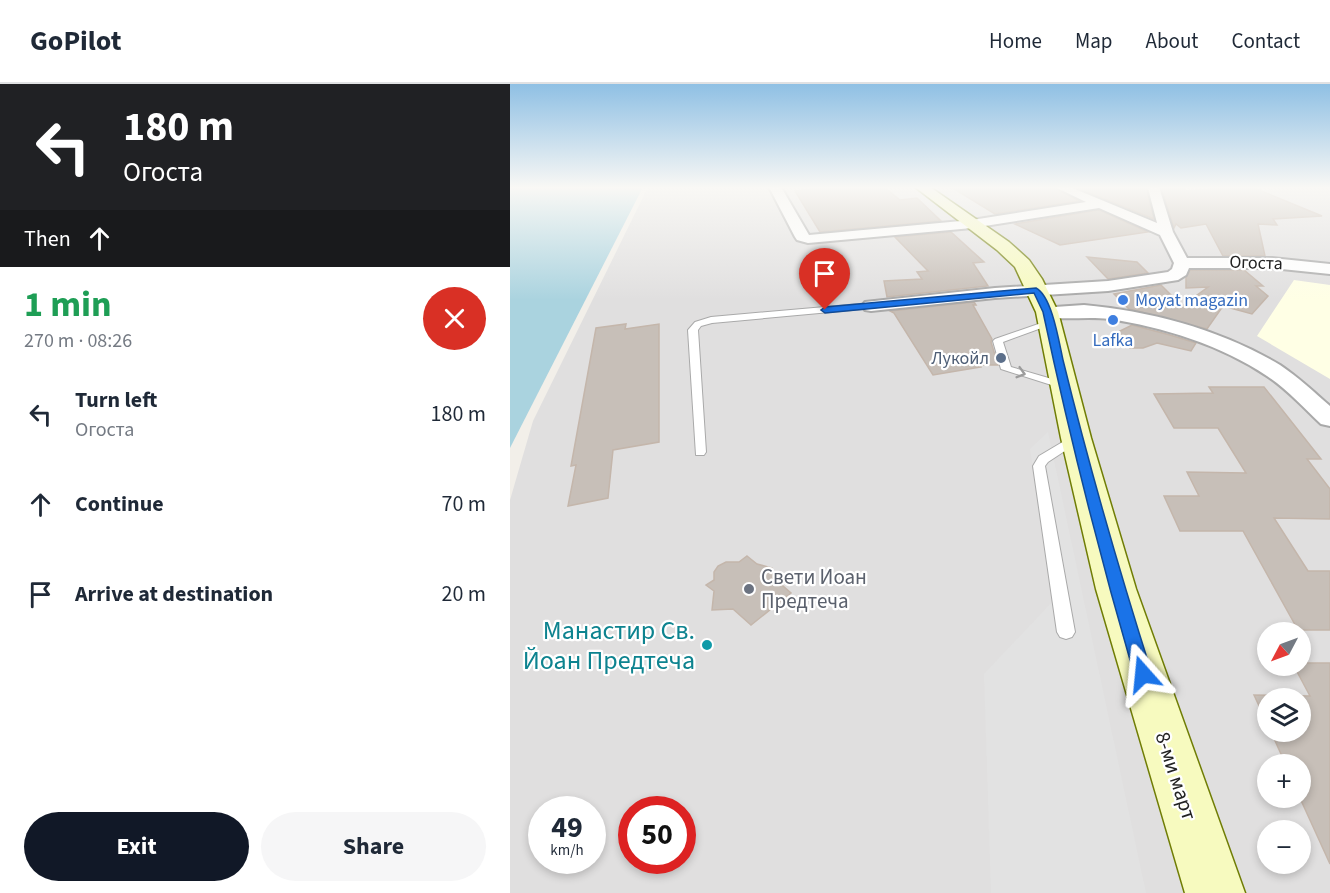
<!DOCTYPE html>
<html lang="en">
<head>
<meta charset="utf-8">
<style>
	:root { --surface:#fff; --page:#f6f6f7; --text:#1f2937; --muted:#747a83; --line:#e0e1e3; --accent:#111827 }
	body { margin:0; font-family:"Source Sans 3",sans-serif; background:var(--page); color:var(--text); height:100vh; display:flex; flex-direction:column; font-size:22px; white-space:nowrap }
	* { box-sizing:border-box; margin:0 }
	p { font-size:20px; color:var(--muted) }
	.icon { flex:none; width:33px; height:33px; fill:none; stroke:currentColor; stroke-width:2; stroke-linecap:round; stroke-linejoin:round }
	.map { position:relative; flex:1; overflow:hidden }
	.side { display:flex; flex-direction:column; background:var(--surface); width:510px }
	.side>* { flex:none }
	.banner { background:#202124; color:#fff; overflow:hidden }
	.needle { width:39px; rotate:229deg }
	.buttons { position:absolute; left:747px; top:538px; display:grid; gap:12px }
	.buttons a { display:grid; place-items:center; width:54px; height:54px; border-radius:50%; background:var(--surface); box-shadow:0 3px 9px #0003; font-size:30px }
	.speed { position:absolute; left:18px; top:712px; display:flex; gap:12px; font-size:30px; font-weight:700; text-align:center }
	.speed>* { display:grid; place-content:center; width:78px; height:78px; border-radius:50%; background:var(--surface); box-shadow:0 3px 9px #0003; line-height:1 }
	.speed small { font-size:15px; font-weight:400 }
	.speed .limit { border:9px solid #d22; background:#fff; color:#111 }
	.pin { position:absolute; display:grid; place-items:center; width:51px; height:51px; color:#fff; margin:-62px -26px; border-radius:50% 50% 50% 0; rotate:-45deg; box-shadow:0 0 6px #0007 }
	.pin .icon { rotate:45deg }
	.me { position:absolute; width:66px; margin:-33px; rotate:342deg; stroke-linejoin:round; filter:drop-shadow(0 0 4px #0008) }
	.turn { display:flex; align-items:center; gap:21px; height:126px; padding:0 24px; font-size:27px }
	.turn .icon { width:78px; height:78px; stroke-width:2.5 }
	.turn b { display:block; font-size:42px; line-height:51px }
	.then { display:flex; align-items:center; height:57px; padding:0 24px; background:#0003; gap:12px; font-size:22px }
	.round { display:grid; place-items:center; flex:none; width:63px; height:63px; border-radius:32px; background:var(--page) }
	.headline { display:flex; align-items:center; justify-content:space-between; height:102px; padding:0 24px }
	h1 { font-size:36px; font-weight:700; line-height:45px; color:#1e9e55 }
	.button { display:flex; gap:12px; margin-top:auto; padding:12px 24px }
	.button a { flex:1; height:69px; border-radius:36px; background:var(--accent); color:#fff; font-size:24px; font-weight:700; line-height:69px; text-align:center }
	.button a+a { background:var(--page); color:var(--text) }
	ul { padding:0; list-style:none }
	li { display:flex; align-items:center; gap:18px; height:90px; padding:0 24px }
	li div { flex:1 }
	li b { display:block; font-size:22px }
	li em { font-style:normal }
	header { display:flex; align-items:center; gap:36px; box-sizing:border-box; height:84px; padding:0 30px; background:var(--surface); border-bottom:2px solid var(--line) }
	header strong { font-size:28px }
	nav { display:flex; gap:33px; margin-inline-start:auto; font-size:21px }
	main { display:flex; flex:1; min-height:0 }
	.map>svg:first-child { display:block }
	.residential { fill:#e0dfdf; fill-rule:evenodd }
	.education { fill:#ffffe5 }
	.parking { fill:#e2e2e2 }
	.water { fill:#aad3df }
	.building { fill:#c7bfb8; stroke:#c4b6ab; stroke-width:1.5 }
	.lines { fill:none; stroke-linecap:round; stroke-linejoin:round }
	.service-casing { stroke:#a9a9a9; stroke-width:2 }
	.minor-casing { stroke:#a9a9a9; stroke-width:4 }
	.secondary-casing { stroke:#707d05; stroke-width:3 }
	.service { fill:#fff; fill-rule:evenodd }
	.minor { fill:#fff; fill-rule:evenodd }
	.secondary { fill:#f7fabf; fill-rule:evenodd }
	.oneway { stroke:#9c9c9c }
	.route { fill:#1a73e8; stroke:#114b97; stroke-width:1.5 }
	.shop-dot { fill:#3f7fe0; stroke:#fff; stroke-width:2 }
	.service-dot { fill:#5c6f8a; stroke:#fff; stroke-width:2 }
	.worship-dot { fill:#6b7280; stroke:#fff; stroke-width:2 }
	.culture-dot { fill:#0f9aa8; stroke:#fff; stroke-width:2 }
	.labels { text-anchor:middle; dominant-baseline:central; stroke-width:4.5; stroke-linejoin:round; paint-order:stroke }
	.far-street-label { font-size:18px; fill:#222; stroke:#fff }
	.far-shop-label { font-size:18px; fill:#366cbe; stroke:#fff; text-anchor:start }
	.far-service-label { font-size:18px; fill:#4e5e75; stroke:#fff; text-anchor:end }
	.worship-label { font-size:21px; fill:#5b616d; stroke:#fff; text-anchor:start }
	.street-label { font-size:21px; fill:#222; stroke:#fff }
	.near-culture-label { font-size:26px; fill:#0d838f; stroke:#fff; text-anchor:end }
</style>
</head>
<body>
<header>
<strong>GoPilot</strong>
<nav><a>Home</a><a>Map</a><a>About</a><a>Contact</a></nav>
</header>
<main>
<section class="side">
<div class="banner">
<div class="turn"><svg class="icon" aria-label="left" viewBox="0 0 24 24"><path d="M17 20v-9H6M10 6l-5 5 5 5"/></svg><div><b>180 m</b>Огоста</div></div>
<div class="then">Then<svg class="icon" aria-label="ahead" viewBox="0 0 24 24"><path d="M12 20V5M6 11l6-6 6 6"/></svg></div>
</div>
<div class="headline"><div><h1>1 min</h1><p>270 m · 08:26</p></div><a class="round" style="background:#d93025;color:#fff"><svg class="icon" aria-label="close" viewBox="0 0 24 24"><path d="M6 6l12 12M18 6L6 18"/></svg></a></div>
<ul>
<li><svg class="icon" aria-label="left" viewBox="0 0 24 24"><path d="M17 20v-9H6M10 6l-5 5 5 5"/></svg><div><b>Turn left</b><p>Огоста</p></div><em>180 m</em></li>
<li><svg class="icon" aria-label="ahead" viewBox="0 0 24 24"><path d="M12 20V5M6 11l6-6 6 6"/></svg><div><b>Continue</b></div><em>70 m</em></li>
<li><svg class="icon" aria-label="arrive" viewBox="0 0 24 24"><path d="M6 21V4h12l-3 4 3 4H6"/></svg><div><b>Arrive at destination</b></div><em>20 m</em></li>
</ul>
<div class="button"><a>Exit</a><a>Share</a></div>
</section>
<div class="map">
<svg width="820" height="809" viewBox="0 0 820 809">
	<rect width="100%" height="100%" fill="#f2efe9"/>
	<path class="residential" d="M138,103H820V809H0V416L23,337ZM758,549H790V582H758ZM758,615H790V648H758ZM758,681H790V714H758ZM32,726H82V777H32ZM122,726H172V777H122ZM758,747H790V780H758Z"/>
	<path class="education" d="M784,196L820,201V295L747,252Z"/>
	<path class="parking" d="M538,348L636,809H481L474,590L545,515L520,365Z"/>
	<path class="water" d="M0,103H133L0,364Z"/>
	<g class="building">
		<path d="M329,103H374L390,116L407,114L431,137L310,148L285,107Z"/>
		<path d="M441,103H543L569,117L485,130Z"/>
		<path d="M565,103H636L644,135Z"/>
		<path d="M651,103H674L675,107L742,103L812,132L763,135L767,141L748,140L755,172H713L696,140L671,144L666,140L664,144Z"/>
		<path d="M589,126L638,148L550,161L505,140Z"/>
		<path d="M441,148L474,178L463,179L478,202L377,213L374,197L412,195L407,188L418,187L385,153Z"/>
		<path d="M577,173L627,178L638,189L598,195Z"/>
		<path d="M680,186H734L753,202H746L758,212L742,230L713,222L697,245L619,225L604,210L651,201L672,222L698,203L676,204V194Z"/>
		<path d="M464,218L466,221H463L482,255L481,258L488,281H470L471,283L423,291L384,229L380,227Z"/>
		<path d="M116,240L115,245L149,240V358L103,366L98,414L58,422L66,381L61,382L86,244Z"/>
		<path d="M622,241L660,251L686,259L681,267L647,259L633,264H620L604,250Z"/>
		<path d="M699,303H754L811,375H797L820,405V435L764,434L798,487H820V546H788L733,447H670L654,412H689L677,388L736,389L708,344H664L644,310L703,309Z"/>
		<path d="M237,472L247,480L262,484L265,495L281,509L241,541L223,525L202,526L204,507L196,501L204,496V488L208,482L216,478H229Z"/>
		<path d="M790,579H820V780L790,714V681H776L761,648H790V615H758V641L744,611L800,612L784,582H790Z"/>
	</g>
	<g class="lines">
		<g class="service-casing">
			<g id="service">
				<path d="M361,219L365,222L364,224L202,239L191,242L188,246L196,368L194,371H186L178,246L185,238L201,233Z"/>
				<path d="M537,237L545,239L493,258L501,283L559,300V304H551L491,285L483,257L485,255Z"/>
				<path d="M566,350L572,354L570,357L538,378L535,382L565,548L562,553L556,555L550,553L547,548L523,382L529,372Z"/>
			</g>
		</g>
		<g class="minor-casing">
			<g id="minor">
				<path d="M259,103H271L299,151L462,136L576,118L545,103H560L647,139L638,104L649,103L663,148L677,174H762L820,180V190L762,184H679L676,191L668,196L598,207L485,214L361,227L355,226L352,222L355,218L485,204L598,197L658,188L662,185L664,179L650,151L589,124L462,144L298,159L287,156L285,153Z"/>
				<path d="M574,221C641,227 712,246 770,281C788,293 804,308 820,322V342L811,340C794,324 777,305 757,292C711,261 653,243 599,235C576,232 552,237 530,232L528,228L530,224Z"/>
			</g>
		</g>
		<g class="secondary-casing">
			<path id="secondary" d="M405,103H420L499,158L519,176L532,195L548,228L581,354L626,505L735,809H675L586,505L551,354L526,228L505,183L487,166Z"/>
		</g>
		<use href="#service" class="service"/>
		<use href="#minor" class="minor"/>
		<use href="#secondary" class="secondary"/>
	</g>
	<defs><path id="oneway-chevron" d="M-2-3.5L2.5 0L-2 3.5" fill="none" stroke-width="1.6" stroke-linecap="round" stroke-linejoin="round" transform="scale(1.5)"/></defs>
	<use class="oneway" href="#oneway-chevron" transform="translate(511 289) rotate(16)"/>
	<linearGradient id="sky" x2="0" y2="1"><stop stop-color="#8fc0e4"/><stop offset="0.48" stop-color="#f9f8f5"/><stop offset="1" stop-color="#f9f8f5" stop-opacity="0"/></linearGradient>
	<rect width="820" height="216" fill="url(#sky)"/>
	<path class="route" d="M526,204C542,212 549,258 553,276C579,382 609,486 642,590L640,596L633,598L627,596L624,590C589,470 559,350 533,228L524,209L315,229L311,226L315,223Z"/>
	<g class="shop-dot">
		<circle cx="613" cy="216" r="6"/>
		<circle cx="603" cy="236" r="6"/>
	</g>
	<circle class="service-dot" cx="491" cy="274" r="6"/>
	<circle class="worship-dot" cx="239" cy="505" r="6"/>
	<circle class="culture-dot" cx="197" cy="561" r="6"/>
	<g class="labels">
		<g class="far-street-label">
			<text transform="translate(746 179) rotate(2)">Огоста</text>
		</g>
		<g class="far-shop-label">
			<text x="625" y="216">Moyat magazin</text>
			<text x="603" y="256" text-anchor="middle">Lafka</text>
		</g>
		<g class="far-service-label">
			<text x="479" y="274">Лукойл</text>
		</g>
		<g class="worship-label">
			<text x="251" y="493">Свети Иоан<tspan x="251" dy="24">Предтеча</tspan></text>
		</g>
		<g class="street-label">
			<text transform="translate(666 692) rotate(72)">8-ми март</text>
		</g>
		<g class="near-culture-label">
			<text x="185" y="546">Манастир Св.<tspan x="185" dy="30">Йоан Предтеча</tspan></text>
		</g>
	</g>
</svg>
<div class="buttons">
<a><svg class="needle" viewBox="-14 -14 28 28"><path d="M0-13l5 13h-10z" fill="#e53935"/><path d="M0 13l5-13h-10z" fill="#747a83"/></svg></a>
<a><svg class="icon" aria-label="layers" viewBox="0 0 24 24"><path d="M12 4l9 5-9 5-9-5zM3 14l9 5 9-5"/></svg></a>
<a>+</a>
<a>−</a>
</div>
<div class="speed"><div>49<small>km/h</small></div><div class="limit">50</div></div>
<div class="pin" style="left:315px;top:226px;background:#d93025"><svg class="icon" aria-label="arrive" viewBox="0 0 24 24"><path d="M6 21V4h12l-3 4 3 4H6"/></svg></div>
<svg class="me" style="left:633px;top:590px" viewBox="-20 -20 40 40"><path d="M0-17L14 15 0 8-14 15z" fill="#1a73e8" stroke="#fff" stroke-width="4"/></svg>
</div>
</main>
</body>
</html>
